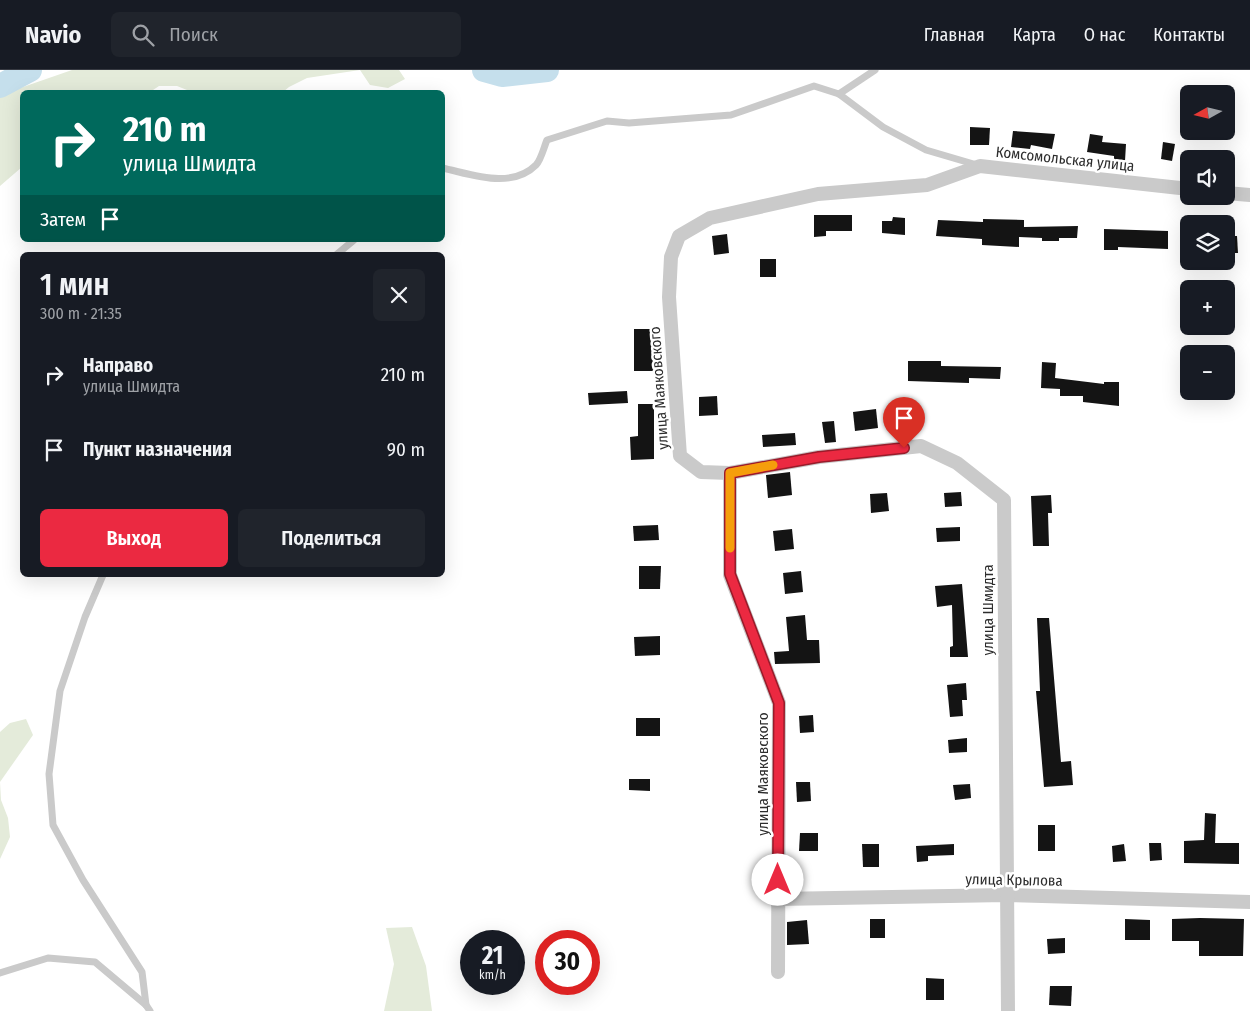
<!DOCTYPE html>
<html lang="ru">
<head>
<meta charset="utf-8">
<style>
	:root { --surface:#171b24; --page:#20242c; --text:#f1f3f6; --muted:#9ea1a6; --line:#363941; --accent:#eb2941 }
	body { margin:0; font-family:"Fira Sans Condensed",sans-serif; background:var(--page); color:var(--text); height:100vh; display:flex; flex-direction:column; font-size:19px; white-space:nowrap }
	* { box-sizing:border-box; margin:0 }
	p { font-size:16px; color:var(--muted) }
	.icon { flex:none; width:28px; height:28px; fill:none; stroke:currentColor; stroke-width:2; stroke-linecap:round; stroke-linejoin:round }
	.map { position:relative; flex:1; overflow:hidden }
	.details { position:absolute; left:20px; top:182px; width:425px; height:325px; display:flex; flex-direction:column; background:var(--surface); border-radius:8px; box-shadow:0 5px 20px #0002 }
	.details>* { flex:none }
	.guide { position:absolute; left:20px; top:20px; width:425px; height:152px; border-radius:8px; box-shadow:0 5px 20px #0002; background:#00695c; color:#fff; overflow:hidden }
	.needle { width:32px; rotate:262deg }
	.fabs { position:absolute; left:1180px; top:15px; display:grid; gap:10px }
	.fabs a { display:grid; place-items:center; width:55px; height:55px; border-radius:8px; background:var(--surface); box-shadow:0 5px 20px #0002; font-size:25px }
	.speed { position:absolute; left:460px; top:860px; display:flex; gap:10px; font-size:25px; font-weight:700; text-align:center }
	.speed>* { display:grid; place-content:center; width:65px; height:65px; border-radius:50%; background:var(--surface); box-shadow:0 5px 20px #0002; line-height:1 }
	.speed small { font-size:12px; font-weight:400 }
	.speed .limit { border:8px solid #d22; background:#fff; color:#111 }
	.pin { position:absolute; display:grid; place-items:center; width:42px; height:42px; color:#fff; margin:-51px -21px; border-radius:50% 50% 50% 0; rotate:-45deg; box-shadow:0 0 5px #0007 }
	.pin .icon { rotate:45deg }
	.me { position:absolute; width:55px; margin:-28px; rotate:0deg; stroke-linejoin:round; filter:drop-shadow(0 0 4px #0008) }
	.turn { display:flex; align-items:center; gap:18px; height:105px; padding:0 20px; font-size:22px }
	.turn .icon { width:65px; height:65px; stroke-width:2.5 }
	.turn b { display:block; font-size:35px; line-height:42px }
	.then { display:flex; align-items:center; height:48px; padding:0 20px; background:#0003; gap:10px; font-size:19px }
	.round { display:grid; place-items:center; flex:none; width:52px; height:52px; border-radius:8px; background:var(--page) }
	.summary { display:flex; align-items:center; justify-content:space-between; height:85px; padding:0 20px }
	h1 { font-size:30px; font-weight:600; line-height:38px }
	.cta { display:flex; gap:10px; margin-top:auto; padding:10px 20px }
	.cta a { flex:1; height:58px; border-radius:8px; background:var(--accent); color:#fff; font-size:20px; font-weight:600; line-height:58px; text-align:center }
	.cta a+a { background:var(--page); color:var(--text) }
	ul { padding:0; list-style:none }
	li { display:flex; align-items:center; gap:15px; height:75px; padding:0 20px }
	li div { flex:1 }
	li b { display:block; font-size:19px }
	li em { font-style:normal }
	header { display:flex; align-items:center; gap:30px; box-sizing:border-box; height:70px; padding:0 25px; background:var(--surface); border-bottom:1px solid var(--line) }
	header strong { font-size:24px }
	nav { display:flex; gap:28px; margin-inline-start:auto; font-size:18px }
	.search { width:350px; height:45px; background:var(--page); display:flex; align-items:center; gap:12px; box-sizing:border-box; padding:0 18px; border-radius:8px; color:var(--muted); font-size:19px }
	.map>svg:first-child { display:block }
	.green { fill:#e4ebda }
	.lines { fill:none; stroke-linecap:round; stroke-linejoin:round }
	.river { stroke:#c5dfec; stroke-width:24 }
	.building { fill:#141414 }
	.lane { stroke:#cacaca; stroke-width:7 }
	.street { stroke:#cacaca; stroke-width:14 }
	.route-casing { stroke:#991b2a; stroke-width:12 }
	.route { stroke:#eb2941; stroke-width:9 }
	.slow { stroke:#f59e0b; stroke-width:9 }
	.labels { text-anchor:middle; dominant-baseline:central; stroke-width:5; stroke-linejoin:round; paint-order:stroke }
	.street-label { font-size:15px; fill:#2d2d2d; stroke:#fff }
</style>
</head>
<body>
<header>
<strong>Navio</strong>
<div class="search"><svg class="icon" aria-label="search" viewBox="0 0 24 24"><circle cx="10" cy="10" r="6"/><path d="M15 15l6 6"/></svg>Поиск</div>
<nav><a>Главная</a><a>Карта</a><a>О нас</a><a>Контакты</a></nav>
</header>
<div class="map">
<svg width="1250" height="941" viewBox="0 0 1250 941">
	<rect width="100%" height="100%" fill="#fff"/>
	<g class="green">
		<path d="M72,0H399L405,9L388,18L370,15L360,0L307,8L289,17L283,22H192L177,16H159L150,22H22V97L0,116V25Z"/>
		<path d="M26,649L33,665L0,712L1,730L8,748L10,767L0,789V662L10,653Z"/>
		<path d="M412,857L426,896L432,941H384L394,894L386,858Z"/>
	</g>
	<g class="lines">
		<g class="river">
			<path d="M484,0L502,5L547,0"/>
			<path d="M0,16L30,0"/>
		</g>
	</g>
	<g class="building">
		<path d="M970,57L990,58L989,75H970Z"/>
		<path d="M1013,61L1055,64L1052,79L1031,75L1030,79L1011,77Z"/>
		<path d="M1090,64L1103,66L1102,72L1126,74L1125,91L1114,90V86L1087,82Z"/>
		<path d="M1163,72L1175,74L1172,91L1161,89Z"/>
		<path d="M814,145H852V161H826V166L814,167Z"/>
		<path d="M893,147L905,148V165L882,163V151H892Z"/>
		<path d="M983,149L1024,150V157L1078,156L1077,168H1059V171H1042V168L1019,167V177L982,175V169L936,166L938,150L983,152Z"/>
		<path d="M1104,159L1168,161V179L1118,177V180H1104Z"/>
		<path d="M727,164L729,183L714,185L712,166Z"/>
		<path d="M1226,166H1237L1238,183H1226Z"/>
		<rect x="760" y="189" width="16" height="18"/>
		<path d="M634,259H655L654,301H634Z"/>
		<path d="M908,291H941V296L1001,297L1000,309L969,308V313L908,311Z"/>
		<path d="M1042,292L1056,293L1055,308L1104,314V312H1119V336L1083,332V326H1060V319L1041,318Z"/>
		<path d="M627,321L628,333L589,335L588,323Z"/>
		<path d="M717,326L718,345L699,346V327Z"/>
		<path d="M638,334H654V389L631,390L630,367L638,366Z"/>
		<path d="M876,339L878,358L855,361L853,342Z"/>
		<path d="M834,351L836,372L825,373L822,352Z"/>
		<path d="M795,363L796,375L763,377L762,365Z"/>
		<path d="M790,402L792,425L768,428L766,405Z"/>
		<path d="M961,422L962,436L945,437L944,423Z"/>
		<path d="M887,423L889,441L871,443L870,424Z"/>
		<path d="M1051,425L1052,443H1048L1049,476H1033L1031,426Z"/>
		<path d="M658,455L659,470L634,471L633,456Z"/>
		<path d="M960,457V471L937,472L936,458Z"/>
		<path d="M792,459L794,479L775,481L773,461Z"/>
		<path d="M639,496H661L660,519H639Z"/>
		<path d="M801,501L803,522L785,524L783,503Z"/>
		<path d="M962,514L968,587H950V577L953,576L952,535L937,537L935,516Z"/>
		<path d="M805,545L807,570H819L820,593L775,594L774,582L789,581L786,547Z"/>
		<path d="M1037,548H1049L1061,692L1071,691L1073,715L1044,717L1036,621H1040Z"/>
		<path d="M660,566V585L635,586L634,567Z"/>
		<path d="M966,613L967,630H962L963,646L950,647L947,615Z"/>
		<path d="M813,645L814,662L800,663L799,646Z"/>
		<rect x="636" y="648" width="24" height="18"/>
		<path d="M967,668V682L949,683L948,670Z"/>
		<path d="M629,709H650V721L629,720Z"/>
		<path d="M796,712H810L811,731L797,732Z"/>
		<path d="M970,714L971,728L955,730L953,715Z"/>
		<path d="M1205,743L1216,744L1215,773H1239V794L1184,793V771L1204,770Z"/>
		<rect x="1038" y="755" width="17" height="26"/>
		<path d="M800,763H818V781H799Z"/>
		<path d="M1149,773H1161L1162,790L1150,791Z"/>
		<path d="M862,774H879V797H863Z"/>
		<path d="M954,774V785L928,786V791L917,792L916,776Z"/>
		<path d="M1124,774L1126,791L1113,792L1112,776Z"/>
		<path d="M1200,848L1244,849L1243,886H1199V871H1172V849Z"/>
		<rect x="870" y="849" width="15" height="19"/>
		<path d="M1125,849L1150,850V870H1125Z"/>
		<path d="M807,850L809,874L787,875V852Z"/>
		<path d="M1065,868V883L1048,884L1047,869Z"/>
		<path d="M926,908L944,909V930H926Z"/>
		<path d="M1050,916H1072L1071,936L1049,935Z"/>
	</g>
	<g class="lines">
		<g class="lane">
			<path d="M839,24L875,0"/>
			<path d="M442,98C471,104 511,120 536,95C541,90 544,77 547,70L607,51L629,53L731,45L814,16L839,24L883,57L926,80L977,95"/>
			<path d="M336,185L354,170"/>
			<path d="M103,505L85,547L60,621L49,704L53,755L83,810L142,902L146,935"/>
			<path d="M0,903L48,888L95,892L146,935L150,941"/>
		</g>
		<g class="street">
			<path d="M1226,123L1250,125"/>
			<path d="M730,403V505L779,633L778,902"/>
			<path d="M778,829L1006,825L1250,832"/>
			<path d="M1008,941L1004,430L957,393L921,376L819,387L730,403L701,402L680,386L669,227L671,187L679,166L710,148L818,124L927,115L980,96L1189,119"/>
		</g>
	</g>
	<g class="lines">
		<g class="route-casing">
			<path id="route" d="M778,810L779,633L730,504V403L819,387L904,378"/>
		</g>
		<use href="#route" class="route"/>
		<path class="slow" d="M730,478V403L773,395"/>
	</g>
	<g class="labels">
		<g class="street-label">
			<text transform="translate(1065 89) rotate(6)">Комсомольская улица</text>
			<text transform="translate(659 318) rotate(-94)">улица Маяковского</text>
			<text transform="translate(988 540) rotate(-90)">улица Шмидта</text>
			<text transform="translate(763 704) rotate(-90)">улица Маяковского</text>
			<text transform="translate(1014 810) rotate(1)">улица Крылова</text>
		</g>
	</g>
</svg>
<div class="fabs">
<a><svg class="needle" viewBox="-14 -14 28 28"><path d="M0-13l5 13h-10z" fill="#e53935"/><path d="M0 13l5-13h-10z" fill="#9ea1a6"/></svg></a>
<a><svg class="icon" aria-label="sound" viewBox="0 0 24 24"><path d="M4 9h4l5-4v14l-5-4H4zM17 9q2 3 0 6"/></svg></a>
<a><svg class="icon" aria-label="layers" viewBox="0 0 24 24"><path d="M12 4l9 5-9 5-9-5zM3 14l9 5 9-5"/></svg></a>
<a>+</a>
<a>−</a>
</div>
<div class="speed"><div>21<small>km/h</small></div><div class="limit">30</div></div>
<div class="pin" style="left:904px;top:378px;background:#d93025"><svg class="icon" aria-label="arrive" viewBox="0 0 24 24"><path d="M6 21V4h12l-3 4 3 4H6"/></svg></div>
<svg class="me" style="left:778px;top:810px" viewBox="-20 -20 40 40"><circle r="19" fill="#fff"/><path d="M0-13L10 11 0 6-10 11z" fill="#eb2941"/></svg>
<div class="guide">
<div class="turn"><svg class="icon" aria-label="right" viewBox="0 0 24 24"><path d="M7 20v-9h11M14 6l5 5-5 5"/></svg><div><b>210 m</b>улица Шмидта</div></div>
<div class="then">Затем<svg class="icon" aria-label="arrive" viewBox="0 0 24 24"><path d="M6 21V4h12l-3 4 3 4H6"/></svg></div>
</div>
<section class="details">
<div class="summary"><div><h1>1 мин</h1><p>300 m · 21:35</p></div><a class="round"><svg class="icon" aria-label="close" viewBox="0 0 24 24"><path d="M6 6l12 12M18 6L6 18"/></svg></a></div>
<ul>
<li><svg class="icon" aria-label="right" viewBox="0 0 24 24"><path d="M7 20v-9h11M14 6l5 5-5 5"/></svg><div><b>Направо</b><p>улица Шмидта</p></div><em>210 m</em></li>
<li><svg class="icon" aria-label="arrive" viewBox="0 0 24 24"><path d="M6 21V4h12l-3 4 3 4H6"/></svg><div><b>Пункт назначения</b></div><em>90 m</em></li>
</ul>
<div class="cta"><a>Выход</a><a>Поделиться</a></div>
</section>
</div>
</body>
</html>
